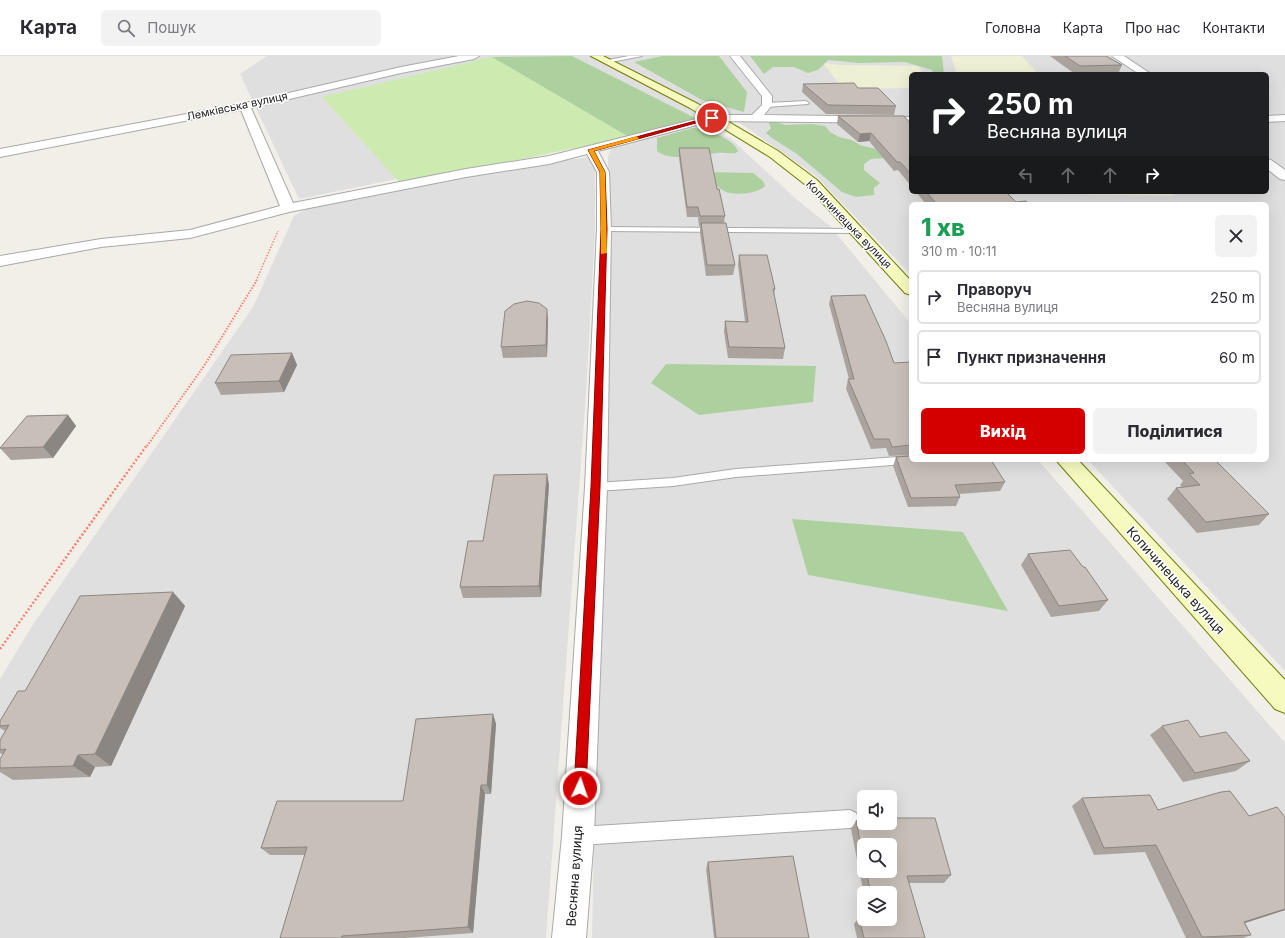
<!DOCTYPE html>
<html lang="uk">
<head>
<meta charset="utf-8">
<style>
	:root { --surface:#fff; --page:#f2f2f3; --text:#2b2b33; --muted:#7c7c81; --line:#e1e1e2; --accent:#d40000 }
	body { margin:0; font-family:Inter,sans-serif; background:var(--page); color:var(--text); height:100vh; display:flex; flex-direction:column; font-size:15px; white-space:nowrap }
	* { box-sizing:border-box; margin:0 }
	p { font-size:13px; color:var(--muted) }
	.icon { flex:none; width:22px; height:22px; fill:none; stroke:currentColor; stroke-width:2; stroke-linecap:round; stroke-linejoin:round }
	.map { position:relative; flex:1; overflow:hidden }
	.drawer { position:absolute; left:909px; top:146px; width:360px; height:260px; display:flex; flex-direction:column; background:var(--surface); border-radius:6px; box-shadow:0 4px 16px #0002 }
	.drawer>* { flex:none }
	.hud { position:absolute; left:909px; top:16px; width:360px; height:122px; border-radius:6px; box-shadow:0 4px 16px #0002; background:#202124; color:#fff; overflow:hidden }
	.fabs { position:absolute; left:857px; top:734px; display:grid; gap:8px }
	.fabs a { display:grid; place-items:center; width:40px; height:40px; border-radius:6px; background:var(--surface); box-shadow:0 4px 16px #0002; font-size:20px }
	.pin { position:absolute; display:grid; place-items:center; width:34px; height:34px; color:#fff; margin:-17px; border:2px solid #fff; border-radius:50%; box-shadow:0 1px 4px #0007 }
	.me { position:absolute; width:44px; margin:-22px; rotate:3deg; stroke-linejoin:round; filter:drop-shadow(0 0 3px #0008) }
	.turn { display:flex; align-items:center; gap:14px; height:84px; padding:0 12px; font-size:18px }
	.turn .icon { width:52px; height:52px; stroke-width:2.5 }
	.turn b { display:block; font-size:28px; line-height:34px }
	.lanes { display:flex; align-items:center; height:38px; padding:0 12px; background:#0003; justify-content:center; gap:20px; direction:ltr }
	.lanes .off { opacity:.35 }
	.round { display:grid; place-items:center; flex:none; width:42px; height:42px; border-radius:6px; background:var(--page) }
	.headline { display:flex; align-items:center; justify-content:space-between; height:68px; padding:0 12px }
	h1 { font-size:24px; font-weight:800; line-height:30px; color:#1e9e55 }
	.button { display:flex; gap:8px; margin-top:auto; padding:8px 12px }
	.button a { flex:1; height:46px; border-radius:6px; background:var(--accent); color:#fff; font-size:16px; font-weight:800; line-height:46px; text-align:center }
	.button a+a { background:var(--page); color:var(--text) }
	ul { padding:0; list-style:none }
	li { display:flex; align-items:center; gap:12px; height:54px; margin:0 8px 6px; padding:0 4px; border:2px solid var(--line); border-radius:6px }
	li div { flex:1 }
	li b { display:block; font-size:15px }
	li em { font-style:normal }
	header { display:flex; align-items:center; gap:24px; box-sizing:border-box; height:56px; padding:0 20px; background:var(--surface); border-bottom:1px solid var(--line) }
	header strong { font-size:19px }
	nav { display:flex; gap:22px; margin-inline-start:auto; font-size:14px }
	.search { width:280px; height:36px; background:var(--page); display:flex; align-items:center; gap:10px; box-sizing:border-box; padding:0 14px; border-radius:6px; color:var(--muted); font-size:15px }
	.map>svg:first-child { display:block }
	.residential { fill:#e0dfdf; fill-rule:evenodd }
	.farmland { fill:#eef0d5 }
	.grass { fill:#cdebb0 }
	.forest { fill:#add19e }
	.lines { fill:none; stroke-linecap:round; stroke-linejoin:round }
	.service-casing { stroke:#a9a9a9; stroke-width:2 }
	.minor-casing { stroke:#a9a9a9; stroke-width:2 }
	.secondary-casing { stroke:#707d05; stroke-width:2 }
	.path-far2 { stroke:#fa8072; stroke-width:1.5; stroke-dasharray:1.5 1.5; stroke-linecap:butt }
	.path-far1 { stroke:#fa8072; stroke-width:2; stroke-dasharray:1.5 1.5; stroke-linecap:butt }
	.path { stroke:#fa8072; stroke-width:2.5; stroke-dasharray:2 2; stroke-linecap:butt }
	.service { fill:#fff; fill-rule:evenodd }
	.minor { fill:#fff; fill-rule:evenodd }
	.secondary { fill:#f7fabf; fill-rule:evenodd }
	.wall { fill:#aba49e; fill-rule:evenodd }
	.shaded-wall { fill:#8b8681 }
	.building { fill:#c7bfb8; stroke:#8b8681 }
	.route { fill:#d40000; stroke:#8a0000 }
	.slow { fill:#f59e0b }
	.labels { text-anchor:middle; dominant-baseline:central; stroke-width:3; stroke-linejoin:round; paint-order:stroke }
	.far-street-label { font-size:11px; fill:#222; stroke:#fff }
	.street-label { font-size:13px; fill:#222; stroke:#fff }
</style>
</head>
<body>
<header>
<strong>Карта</strong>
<div class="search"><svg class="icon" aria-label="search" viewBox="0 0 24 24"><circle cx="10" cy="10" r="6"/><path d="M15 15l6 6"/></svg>Пошук</div>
<nav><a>Головна</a><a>Карта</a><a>Про нас</a><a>Контакти</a></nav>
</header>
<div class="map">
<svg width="1285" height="882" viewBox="0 0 1285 882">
	<rect width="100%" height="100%" fill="#f2efe9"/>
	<g class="residential">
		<path d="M267,0H1285V615L1088,404H1267V148H911V219L816,120L724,56L299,143L240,18ZM911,18H1267V136H911Z"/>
		<path d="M698,68L730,82L796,143L830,170L911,268V404H1038L1285,687V882H592L608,101L611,93L620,88ZM864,741H890V767H864ZM864,789H890V815H864ZM864,837H890V863H864Z"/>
		<path d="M590,101L595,108V176L586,337L546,882H0V623L34,567L253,251L294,160L311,150L497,113Z"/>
	</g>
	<g class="farmland">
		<path d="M951,0H1022L1038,18H957Z"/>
		<path d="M823,7L839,9L918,10L924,18H911V32L843,33Z"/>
		<path d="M1062,136H1169L1174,140L1063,138Z"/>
	</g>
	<path class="grass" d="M492,1L629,81L401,128L322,41Z"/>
	<g class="forest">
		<path d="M572,0L699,64L629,81L492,1Z"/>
		<path d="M662,0H719L747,36L744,56L702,44L634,6Z"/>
		<path d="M750,0H942L944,18H934L932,14L905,6L859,7L828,4L818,14L808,17L794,11H773L764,18Z"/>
		<path d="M767,63L785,69L811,68L825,70L830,76L839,81L852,84L860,89L888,96L885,102L871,103L864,108V114L880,127L874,132V139L856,141L842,136L797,98L772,82L766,77L771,72Z"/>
		<path d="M692,72C705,72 733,82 738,95L736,97C730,98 723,96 717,97C702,99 669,106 657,95V82Z"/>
		<path d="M702,116L753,117L763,125L765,130C759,138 732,140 724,135C716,130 709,123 702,116Z"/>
		<path d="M666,308L816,310L813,346L699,359L651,327Z"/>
		<path d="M792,463L963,476L1008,555L808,519Z"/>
	</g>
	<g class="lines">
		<g class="service-casing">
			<g id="service">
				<path d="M629,0H642L606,7L603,5Z"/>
				<path d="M806,45L809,47L808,48L767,51L764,49L767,47Z"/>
				<path d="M601,171L857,173L861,175L857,177L604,175L600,173Z"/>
				<path d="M911,400V404H920L918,407L736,421L673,430L596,435L592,434L590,431L592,428L596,427L673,422L736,413Z"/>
				<path d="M850,754L856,757L859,763L856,769L850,772L579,789L573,786L570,780L573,774L579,771Z"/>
			</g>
		</g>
		<g class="minor-casing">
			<g id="minor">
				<path d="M459,0H479L474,3L401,17L251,52L293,147L466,113L549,100L712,59H752L762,49V40L730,0H740L772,40V49L764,59L911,61V67L712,65L598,95L609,116L611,173L607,431L594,780L586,882H552L562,780L585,431L597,173V116L587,98L549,108L466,121L289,156L190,182L101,191L0,210V200L101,183L190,174L280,150L241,54L0,101V93L245,47L401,11Z"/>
				<path d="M1112,0H1124L1151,18H1139Z"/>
				<path d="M1285,59V65L1267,66V60Z"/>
				<path d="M1267,103L1271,104L1285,114V124L1280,123L1267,113Z"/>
			</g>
		</g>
		<g class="secondary-casing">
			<g id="secondary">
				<path d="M591,0H603L698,48L778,95L817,124L911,225V239L905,237L807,130L770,101L690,52Z"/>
				<path d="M1056,404H1078L1285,624V657L1275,653Z"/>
			</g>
		</g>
		<path class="path-far2" d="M256,225L278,175"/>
		<path class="path-far1" d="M147,390L204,310L257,224"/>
		<path class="path" d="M0,593L147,389"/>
		<use href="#service" class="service"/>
		<use href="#minor" class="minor"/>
		<use href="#secondary" class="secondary"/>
	</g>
	<g class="wall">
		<path d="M1050,0H1106L1122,9L1118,18H1075Z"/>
		<path d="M803,28L858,32L896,50L894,59L826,58L802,36Z"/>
		<path d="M838,60L911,68V130L898,114L894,115L869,85L858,86L837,68Z"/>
		<path d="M679,92L717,133L725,160L724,167L735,209L733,219L706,220L700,177V170H699L698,161H687L679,102Z"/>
		<path d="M916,136H1006L1016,146L1029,148H926Z"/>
		<path d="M739,199L775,233L774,239L785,292L783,303L728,302L724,276L725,265L745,266L738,209Z"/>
		<path d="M831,240L894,307L911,306V399L889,400L886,392L871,393L846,333L848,323H849L829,248Z"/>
		<path d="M548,264L547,301L503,302L501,291Z"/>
		<path d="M292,297L297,309L284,336L221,339L215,327Z"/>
		<path d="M68,359L76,370L53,402L11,404L0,392Z"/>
		<path d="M896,401L1005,426L1000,435L959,438L960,441L956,450L908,451L893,410Z"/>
		<path d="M1163,404H1215L1269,458L1259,469L1197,477L1167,443L1176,432L1182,431L1180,429L1183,425Z"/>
		<path d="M547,418L549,429L541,541L463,542L460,531L483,485Z"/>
		<path d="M1028,498L1083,511L1108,544L1099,555L1051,561L1021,509Z"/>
		<path d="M173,536L185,550L111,710L95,711L90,721L13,724L0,716V712L3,699L0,697V684L5,675L0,672V665L25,635Z"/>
		<path d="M493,658L496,668L491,738H485L473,877L405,882H280L305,799H270L261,792L403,745Z"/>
		<path d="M1162,670L1250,705L1236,715L1183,726L1150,679Z"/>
		<path d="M1082,742L1158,754L1285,854L1245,867L1251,879L1243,882H1186L1145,796L1094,799L1072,750Z"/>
		<path d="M856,765L951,819L944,827H909L925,882H857L854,868L859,861L890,863V837H864V839L851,773ZM864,789L890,815H864Z"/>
		<path d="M708,806L809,882H714L706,813Z"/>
	</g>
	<g class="shaded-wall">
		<path d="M871,77L869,85L858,86L860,78Z"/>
		<path d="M547,253L548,264L547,301L546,289Z"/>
		<path d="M292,297L297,309L284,336L279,325Z"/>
		<path d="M68,359L76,370L53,402L43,391Z"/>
		<path d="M547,418L549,429L541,541L539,530Z"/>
		<path d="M173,536L185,550L111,710L95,698Z"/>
		<path d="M493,658L496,668L491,738L487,729Z"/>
		<path d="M78,699L95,711L90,721L73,710Z"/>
		<path d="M481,729L485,738L473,877L468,871Z"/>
		<path d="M1285,853V854L1229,872L1244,866Z"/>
	</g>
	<g class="building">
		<path d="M1065,0H1106L1122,9L1080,10Z"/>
		<path d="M854,27L858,32H878L896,50L828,49L803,28Z"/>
		<path d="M838,60H904L911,68V118L900,106H897L871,77L860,78Z"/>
		<path d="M679,92H709L717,133H719L725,160H700L698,151H687Z"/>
		<path d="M926,136H1006L1016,146L1026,145L1029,148H937Z"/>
		<path d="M701,167H726L735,209H707Z"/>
		<path d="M739,199H767L775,233H773L785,292L729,291L725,265L748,266Z"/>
		<path d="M865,239L886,285L894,307L911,306V389L892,391L889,383H874L848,323H854L831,240Z"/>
		<path d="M527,245L539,247L547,253L546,289L501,291L505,255L514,248Z"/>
		<path d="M292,297L279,325L215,327L231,299Z"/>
		<path d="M68,359L43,391L0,392L27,360Z"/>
		<path d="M911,400V404H991L1005,426L955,429L960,441L911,442L896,401Z"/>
		<path d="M1182,404H1215L1269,458L1206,466L1176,432L1200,429L1189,418L1194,417Z"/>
		<path d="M547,418L539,530L460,531L468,485H483L494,419Z"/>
		<path d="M1070,494L1083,511H1085L1108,544L1059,550L1028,498Z"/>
		<path d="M173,536L95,698L78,699L73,710L0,712V703L6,693L0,694V684L9,669L0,670V665L18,635H25L80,540Z"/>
		<path d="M493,658L487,729H481L468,871L342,880V882H280L307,791L261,792L277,745H403L416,663Z"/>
		<path d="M1188,664L1200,681L1226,676L1250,705L1195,717L1162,670Z"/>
		<path d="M1230,735L1249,760L1277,751L1285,761V853L1244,866L1251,879L1202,881L1156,789L1104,792L1082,742L1150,739L1158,754L1221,736Z"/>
		<path d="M861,762H864V767H890V762H935L951,819L907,820L925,882H864L859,861H864V863H890V837H871L866,815H890V789H864V804L856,765Z"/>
		<path d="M793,800L809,882H716L708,806Z"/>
	</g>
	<path class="route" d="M710,61L714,62L594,95L605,116L607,173L600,431L586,732L585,737L580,738L576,737L574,732L591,431L601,173L600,116L588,94Z"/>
	<path class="slow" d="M637,80L639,83L594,95L605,116L607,197L601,198L600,116L588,94Z"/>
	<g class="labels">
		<g class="far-street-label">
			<text transform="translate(237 50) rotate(-12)">Лемківська вулиця</text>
			<text transform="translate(849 168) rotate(46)">Копичинецька вулиця</text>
		</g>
		<g class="street-label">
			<text transform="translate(1176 524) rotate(48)">Копичинецька вулиця</text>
			<text transform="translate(574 820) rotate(-86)">Весняна вулиця</text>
		</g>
	</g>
</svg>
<div class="fabs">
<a><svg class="icon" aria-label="sound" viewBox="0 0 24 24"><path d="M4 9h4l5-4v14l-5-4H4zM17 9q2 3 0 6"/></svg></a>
<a><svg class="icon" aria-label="search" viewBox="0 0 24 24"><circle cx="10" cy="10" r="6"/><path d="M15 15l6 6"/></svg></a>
<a><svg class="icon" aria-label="layers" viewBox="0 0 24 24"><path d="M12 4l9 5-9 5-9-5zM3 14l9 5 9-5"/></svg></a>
</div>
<div class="pin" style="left:712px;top:62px;background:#d93025"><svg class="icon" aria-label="arrive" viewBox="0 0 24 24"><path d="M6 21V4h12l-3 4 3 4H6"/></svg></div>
<svg class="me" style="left:580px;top:732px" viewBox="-20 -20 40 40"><circle r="17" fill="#d40000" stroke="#fff" stroke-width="3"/><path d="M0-11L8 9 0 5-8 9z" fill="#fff"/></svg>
<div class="hud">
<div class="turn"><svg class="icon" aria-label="right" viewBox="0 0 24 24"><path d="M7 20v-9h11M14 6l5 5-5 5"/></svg><div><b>250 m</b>Весняна вулиця</div></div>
<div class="lanes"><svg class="icon off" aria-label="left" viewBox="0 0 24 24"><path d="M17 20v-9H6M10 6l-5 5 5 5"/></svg><svg class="icon off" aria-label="ahead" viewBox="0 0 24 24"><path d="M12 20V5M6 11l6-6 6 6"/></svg><svg class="icon off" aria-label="ahead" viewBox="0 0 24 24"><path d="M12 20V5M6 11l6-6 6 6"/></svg><svg class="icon" aria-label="right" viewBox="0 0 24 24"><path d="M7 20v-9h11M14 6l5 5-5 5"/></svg></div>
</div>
<section class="drawer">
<div class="headline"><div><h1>1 хв</h1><p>310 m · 10:11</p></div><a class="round"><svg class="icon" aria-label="close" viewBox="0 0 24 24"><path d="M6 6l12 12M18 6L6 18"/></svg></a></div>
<ul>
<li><svg class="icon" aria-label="right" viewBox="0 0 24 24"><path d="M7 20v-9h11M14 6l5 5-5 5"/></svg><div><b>Праворуч</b><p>Весняна вулиця</p></div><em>250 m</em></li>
<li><svg class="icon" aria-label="arrive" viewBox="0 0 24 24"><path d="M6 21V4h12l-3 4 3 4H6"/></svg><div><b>Пункт призначення</b></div><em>60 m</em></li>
</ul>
<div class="button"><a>Вихід</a><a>Поділитися</a></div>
</section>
</div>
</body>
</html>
